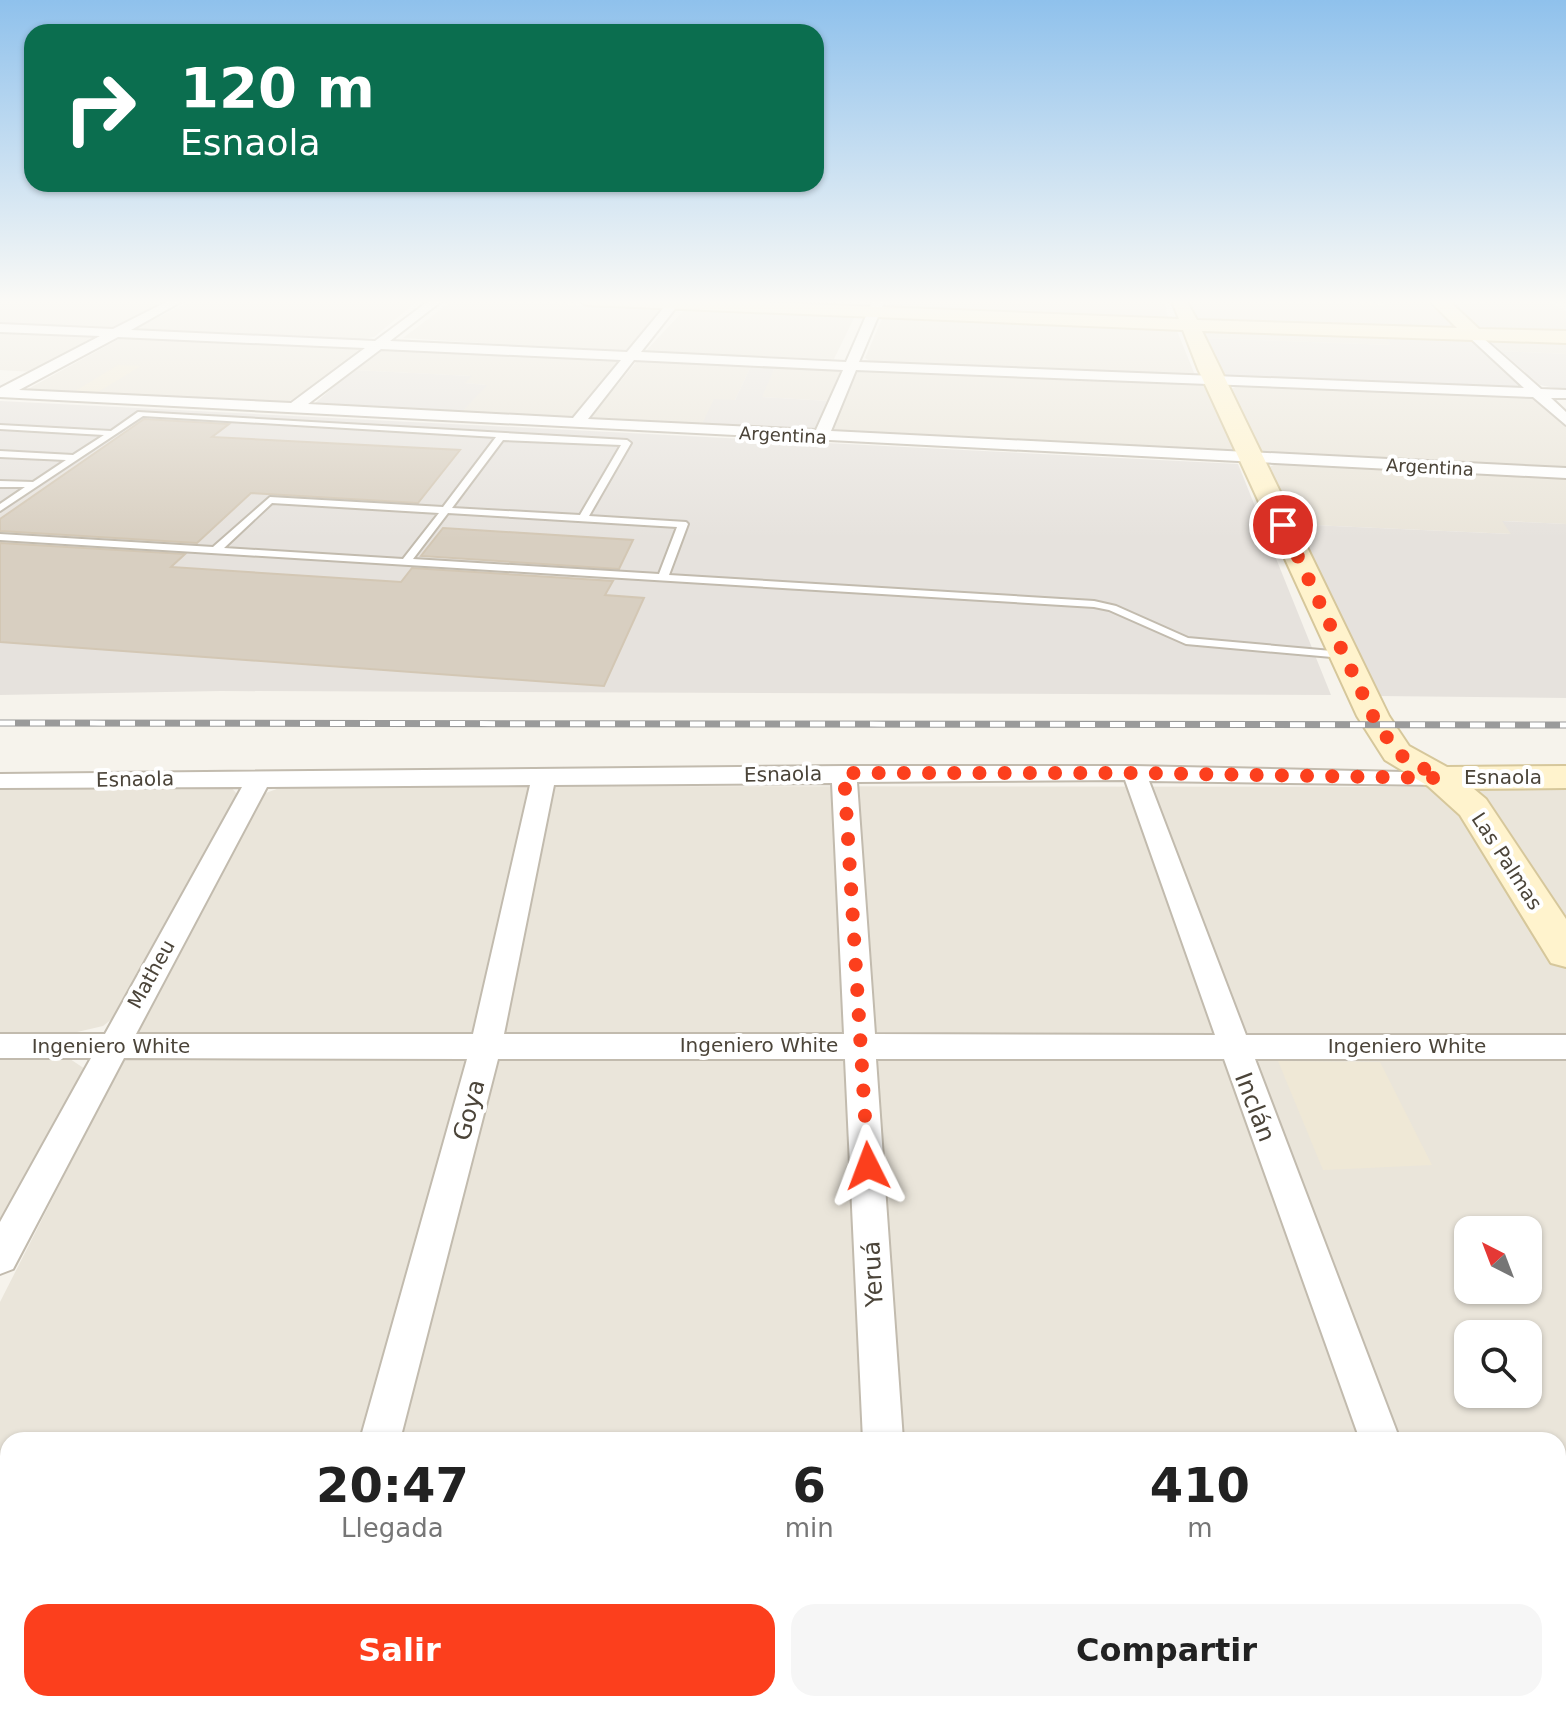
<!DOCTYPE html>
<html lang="es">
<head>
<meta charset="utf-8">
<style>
	:root { --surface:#fff; --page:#f6f6f6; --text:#222; --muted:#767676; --accent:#fc3f1d }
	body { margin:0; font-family:"DejaVu Sans",sans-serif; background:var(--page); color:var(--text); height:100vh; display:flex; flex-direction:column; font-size:30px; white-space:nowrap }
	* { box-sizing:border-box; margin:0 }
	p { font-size:26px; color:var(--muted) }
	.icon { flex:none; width:44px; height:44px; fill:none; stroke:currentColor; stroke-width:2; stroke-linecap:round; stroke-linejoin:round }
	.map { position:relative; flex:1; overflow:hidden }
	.panel { position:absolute; left:0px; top:1432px; width:1566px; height:280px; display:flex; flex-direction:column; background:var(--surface); border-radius:24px 24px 0 0; box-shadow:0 2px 6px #0004 }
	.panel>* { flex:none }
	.banner { position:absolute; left:24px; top:24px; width:800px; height:168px; border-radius:24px; box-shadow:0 2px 6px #0004; background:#0b6e4f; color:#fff; overflow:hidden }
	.needle { width:52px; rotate:318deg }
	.buttons { position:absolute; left:1454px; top:1216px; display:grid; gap:16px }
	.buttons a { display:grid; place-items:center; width:88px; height:88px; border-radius:16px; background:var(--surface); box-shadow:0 2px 6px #0004; font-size:40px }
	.pin { position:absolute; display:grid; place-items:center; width:68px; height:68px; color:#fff; margin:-34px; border:4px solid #fff; border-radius:50%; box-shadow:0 2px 8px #0007 }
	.me { position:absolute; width:88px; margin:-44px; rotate:357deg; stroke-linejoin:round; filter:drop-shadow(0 0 6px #0008) }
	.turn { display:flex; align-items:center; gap:28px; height:168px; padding:0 24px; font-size:36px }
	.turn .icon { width:104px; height:104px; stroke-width:2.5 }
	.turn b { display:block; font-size:56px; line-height:68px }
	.eta { display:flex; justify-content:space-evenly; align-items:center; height:136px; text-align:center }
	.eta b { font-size:48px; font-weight:700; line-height:56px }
	.button { display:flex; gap:16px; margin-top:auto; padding:16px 24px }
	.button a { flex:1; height:92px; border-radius:24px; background:var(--accent); color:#fff; font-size:32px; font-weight:700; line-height:92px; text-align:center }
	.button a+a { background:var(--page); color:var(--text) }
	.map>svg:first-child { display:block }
	.residential { fill:#eae5da; fill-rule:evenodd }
	.industrial { fill:#e6e2dd }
	.education { fill:#efe8d6 }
	.building { fill:#d8cfc1; stroke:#d3c7b4; stroke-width:2 }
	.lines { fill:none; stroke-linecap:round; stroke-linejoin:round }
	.lane-casing { stroke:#c2bbae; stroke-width:4 }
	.street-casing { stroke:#c2bbae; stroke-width:4 }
	.secondary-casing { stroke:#d6c79b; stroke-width:4 }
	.lane { fill:#fff; fill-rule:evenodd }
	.street { fill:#fff; fill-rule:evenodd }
	.secondary { fill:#fff3cd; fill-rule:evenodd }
	.rail-casing { stroke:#9a9a9a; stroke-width:7 }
	.rail { stroke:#fff; stroke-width:5; stroke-dasharray:15; stroke-linecap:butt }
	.route { stroke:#fc3f1d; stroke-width:14; stroke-dasharray:0 25.2 }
	.labels { text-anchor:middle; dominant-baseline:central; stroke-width:8; stroke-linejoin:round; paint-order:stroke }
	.far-street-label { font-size:18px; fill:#4b4439; stroke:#fff }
	.street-label { font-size:20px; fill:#4b4439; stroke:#fff }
	.near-street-label { font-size:24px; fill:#4b4439; stroke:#fff }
</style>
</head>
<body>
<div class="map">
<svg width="1566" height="1712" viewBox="0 0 1566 1712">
	<rect width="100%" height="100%" fill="#f6f3ec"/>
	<g class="residential">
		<path d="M0,300H170L121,326L106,330L0,324Z"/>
		<path d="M193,300H419L374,337L362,339L135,329Z"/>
		<path d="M453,300L651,308L659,310L633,349L624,352L403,338Z"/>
		<path d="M891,300H1164L1168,318L894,308L888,306Z"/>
		<path d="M1186,300L1386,305L1382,300H1431L1463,329L1196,320Z"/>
		<path d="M1486,300H1547L1566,311V334L1488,332L1475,328L1448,302L1489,303Z"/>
		<path d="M693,309L848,315L854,318L834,359L645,352L683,311Z"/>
		<path d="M890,317L1169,328L1177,331L1195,375L872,362L865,358L882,319Z"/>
		<path d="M1205,329L1382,333L1392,345L1204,338L1201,331Z"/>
		<path d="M0,330L100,336L33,372L0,370Z"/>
		<path d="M130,336L360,348L364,351L287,403L28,389L119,339Z"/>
		<path d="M1566,338V354L1501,351L1489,340Z"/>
		<path d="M384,348L616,358L622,361L577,416L568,419L459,415L486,385L464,383L471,376L353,370Z"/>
		<path d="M638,360L752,364L735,400L700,428L592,420L590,418Z"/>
		<path d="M776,365L839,369L842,372L829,401L761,397Z"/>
		<path d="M867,369L1202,385L1211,388L1241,452L835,433L832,431L853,374Z"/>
		<path d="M1238,386L1529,397L1542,401L1566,426V471L1260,455L1228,390Z"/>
		<path d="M1276,464L1566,476V524L1503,521L1512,534L1289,524L1267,468Z"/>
		<path d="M0,786H230L236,793L238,800L118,1014L103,1026L73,1033H0Z"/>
		<path d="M285,786L1566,787V1712H0V1302L255,800L263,794ZM1468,1230H1528V1290H1468ZM1468,1334H1528V1394H1468ZM8,1440H1558V1704H8Z"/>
		<path d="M0,1059H70L85,1069L0,1230Z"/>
	</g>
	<g class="industrial">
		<path d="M1382,333L1457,336L1475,340L1525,384L1522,388L1224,379L1204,338L1391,345Z"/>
		<path d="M1501,351L1566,354V390L1540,385Z"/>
		<path d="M752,364L776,365L762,397L829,401L818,428H700L714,399L735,400Z"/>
		<path d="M353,370L472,376L465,383L487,385L459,415L313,405Z"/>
		<path d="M0,401L1238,464L1331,695L221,691L0,695Z"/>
		<path d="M1502,521L1566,524V698L1377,696L1289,524L1511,534Z"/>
	</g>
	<g class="education">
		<path d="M118,365L141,366L98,392L75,391Z"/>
		<path d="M1278,1061L1380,1062L1432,1165L1323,1170Z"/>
	</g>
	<g class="building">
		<path d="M144,419L229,424L212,437L460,450L418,503L251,493L197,543L0,531V519Z"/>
		<path d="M443,528L633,540L619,569L421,556Z"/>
		<path d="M0,543L185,554L171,567L401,582L412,568L613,581L605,595L644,598L604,686L0,642Z"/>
	</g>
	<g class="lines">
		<g class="lane-casing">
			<path id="lane" d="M138,412L627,440L631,443L589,516L686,522L688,524L669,575L1094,601L1116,606L1188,638L1343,652L1349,655L1343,658L1186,644L1109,610L1094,607L0,540V534L213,547L270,497L443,507L496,437L143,416L0,511V504L25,487H0V481L33,482L66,460L0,457V451L73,455L104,435L0,429V425L111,431ZM503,440L621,445L580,515L452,508ZM272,503L439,513L403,559L224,548ZM448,513L677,527L659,574L413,559Z"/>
		</g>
		<g class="street-casing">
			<g id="street">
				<path d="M170,300H184L131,330L375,341L430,300H443L390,341L627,352L670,300H682L641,352L846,362L873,300H885L859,362L1524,388L1469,337V331L1474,330L1541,389L1566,390V398H1551L1566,412V425L1533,397L856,370L831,431L1566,468V478L0,397V388L100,336L0,332V324L113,329ZM118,337L365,348L291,403L19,390ZM381,349L621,360L573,418L308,404ZM634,360L843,370L816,430L588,419Z"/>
				<path d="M844,766H1134L1448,773L1452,778L1448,783L1440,785L1149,781L1246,1035H1566V1059H1255L1400,1440H1360L1224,1059H876L903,1440H863L845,1059H498L400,1440H360L467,1059L124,1058L13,1269L0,1274V1222L91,1058H0V1034H105L242,787L0,788V774ZM1125,780L1215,1035L875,1034L857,782ZM832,783L844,1034H504L554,785ZM530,785L473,1034H136L267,787Z"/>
				<rect x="1558" y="1491" width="8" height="42"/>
				<rect x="0" y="1493" width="8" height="42"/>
				<path d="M287,1704H335L333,1712H285Z"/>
				<rect x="873" y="1704" width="48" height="8"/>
				<path d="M1452,1704H1500L1503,1712H1455Z"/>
			</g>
		</g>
		<g class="secondary-casing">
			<path id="secondary" d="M578,300H706L1179,319L1173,304L1176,300H1186L1197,320L1457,328L1429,300H1448L1479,329L1566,331V343L1202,331L1389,716L1409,746L1447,767L1566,766V788L1474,789L1486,799L1566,919V967L1551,963L1460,815L1428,786L1385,760L1357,716L1198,369L1183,330L587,305Z"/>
		</g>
		<use href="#lane" class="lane"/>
		<use href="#street" class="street"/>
		<use href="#secondary" class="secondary"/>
		<g class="rail-casing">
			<path id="rail" d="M0,723L1566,725"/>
		</g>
		<use href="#rail" class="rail"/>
	</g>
	<linearGradient id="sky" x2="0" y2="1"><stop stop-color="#8fc1ec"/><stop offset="0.56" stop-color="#fbfaf6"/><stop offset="1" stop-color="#fbfaf6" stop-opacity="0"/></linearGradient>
	<rect width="1566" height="539" fill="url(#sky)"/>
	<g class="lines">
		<path class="route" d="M868,1166L844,773H1134L1440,778L1397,753L1373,716L1283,525"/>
	</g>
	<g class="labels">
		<g class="far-street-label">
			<text transform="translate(783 435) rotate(3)">Argentina</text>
			<text transform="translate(1430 467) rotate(3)">Argentina</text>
		</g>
		<g class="street-label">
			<text transform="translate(783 774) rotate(-1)">Esnaola</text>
			<text x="1503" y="777">Esnaola</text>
			<text transform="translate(135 779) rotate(-1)">Esnaola</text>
			<text transform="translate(1507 861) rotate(57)">Las Palmas</text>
			<text transform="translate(151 974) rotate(-61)">Matheu</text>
			<text x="759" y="1045">Ingeniero White</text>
			<text x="111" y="1046">Ingeniero White</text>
			<text x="1407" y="1046">Ingeniero White</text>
		</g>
		<g class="near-street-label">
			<text transform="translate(1255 1107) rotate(69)">Inclán</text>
			<text transform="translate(469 1110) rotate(-75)">Goya</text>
			<text transform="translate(873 1274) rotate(-93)">Yeruá</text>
		</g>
	</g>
</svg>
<div class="buttons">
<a><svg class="needle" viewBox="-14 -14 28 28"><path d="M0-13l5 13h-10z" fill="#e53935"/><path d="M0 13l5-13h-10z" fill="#767676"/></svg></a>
<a><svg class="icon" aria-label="search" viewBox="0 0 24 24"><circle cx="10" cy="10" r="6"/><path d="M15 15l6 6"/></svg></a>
</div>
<div class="pin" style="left:1283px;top:525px;background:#d93025"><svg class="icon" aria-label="arrive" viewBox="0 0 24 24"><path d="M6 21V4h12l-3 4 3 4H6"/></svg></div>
<svg class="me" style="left:868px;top:1166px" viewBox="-20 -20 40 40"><path d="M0-17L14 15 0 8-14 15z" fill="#fc3f1d" stroke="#fff" stroke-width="4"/></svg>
<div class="banner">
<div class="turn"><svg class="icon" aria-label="right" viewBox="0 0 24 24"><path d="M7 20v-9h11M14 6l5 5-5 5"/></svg><div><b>120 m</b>Esnaola</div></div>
</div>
<section class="panel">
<div class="eta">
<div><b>20:47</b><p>Llegada</p></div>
<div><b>6</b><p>min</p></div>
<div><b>410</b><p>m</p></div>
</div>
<div class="button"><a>Salir</a><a>Compartir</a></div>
</section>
</div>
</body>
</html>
